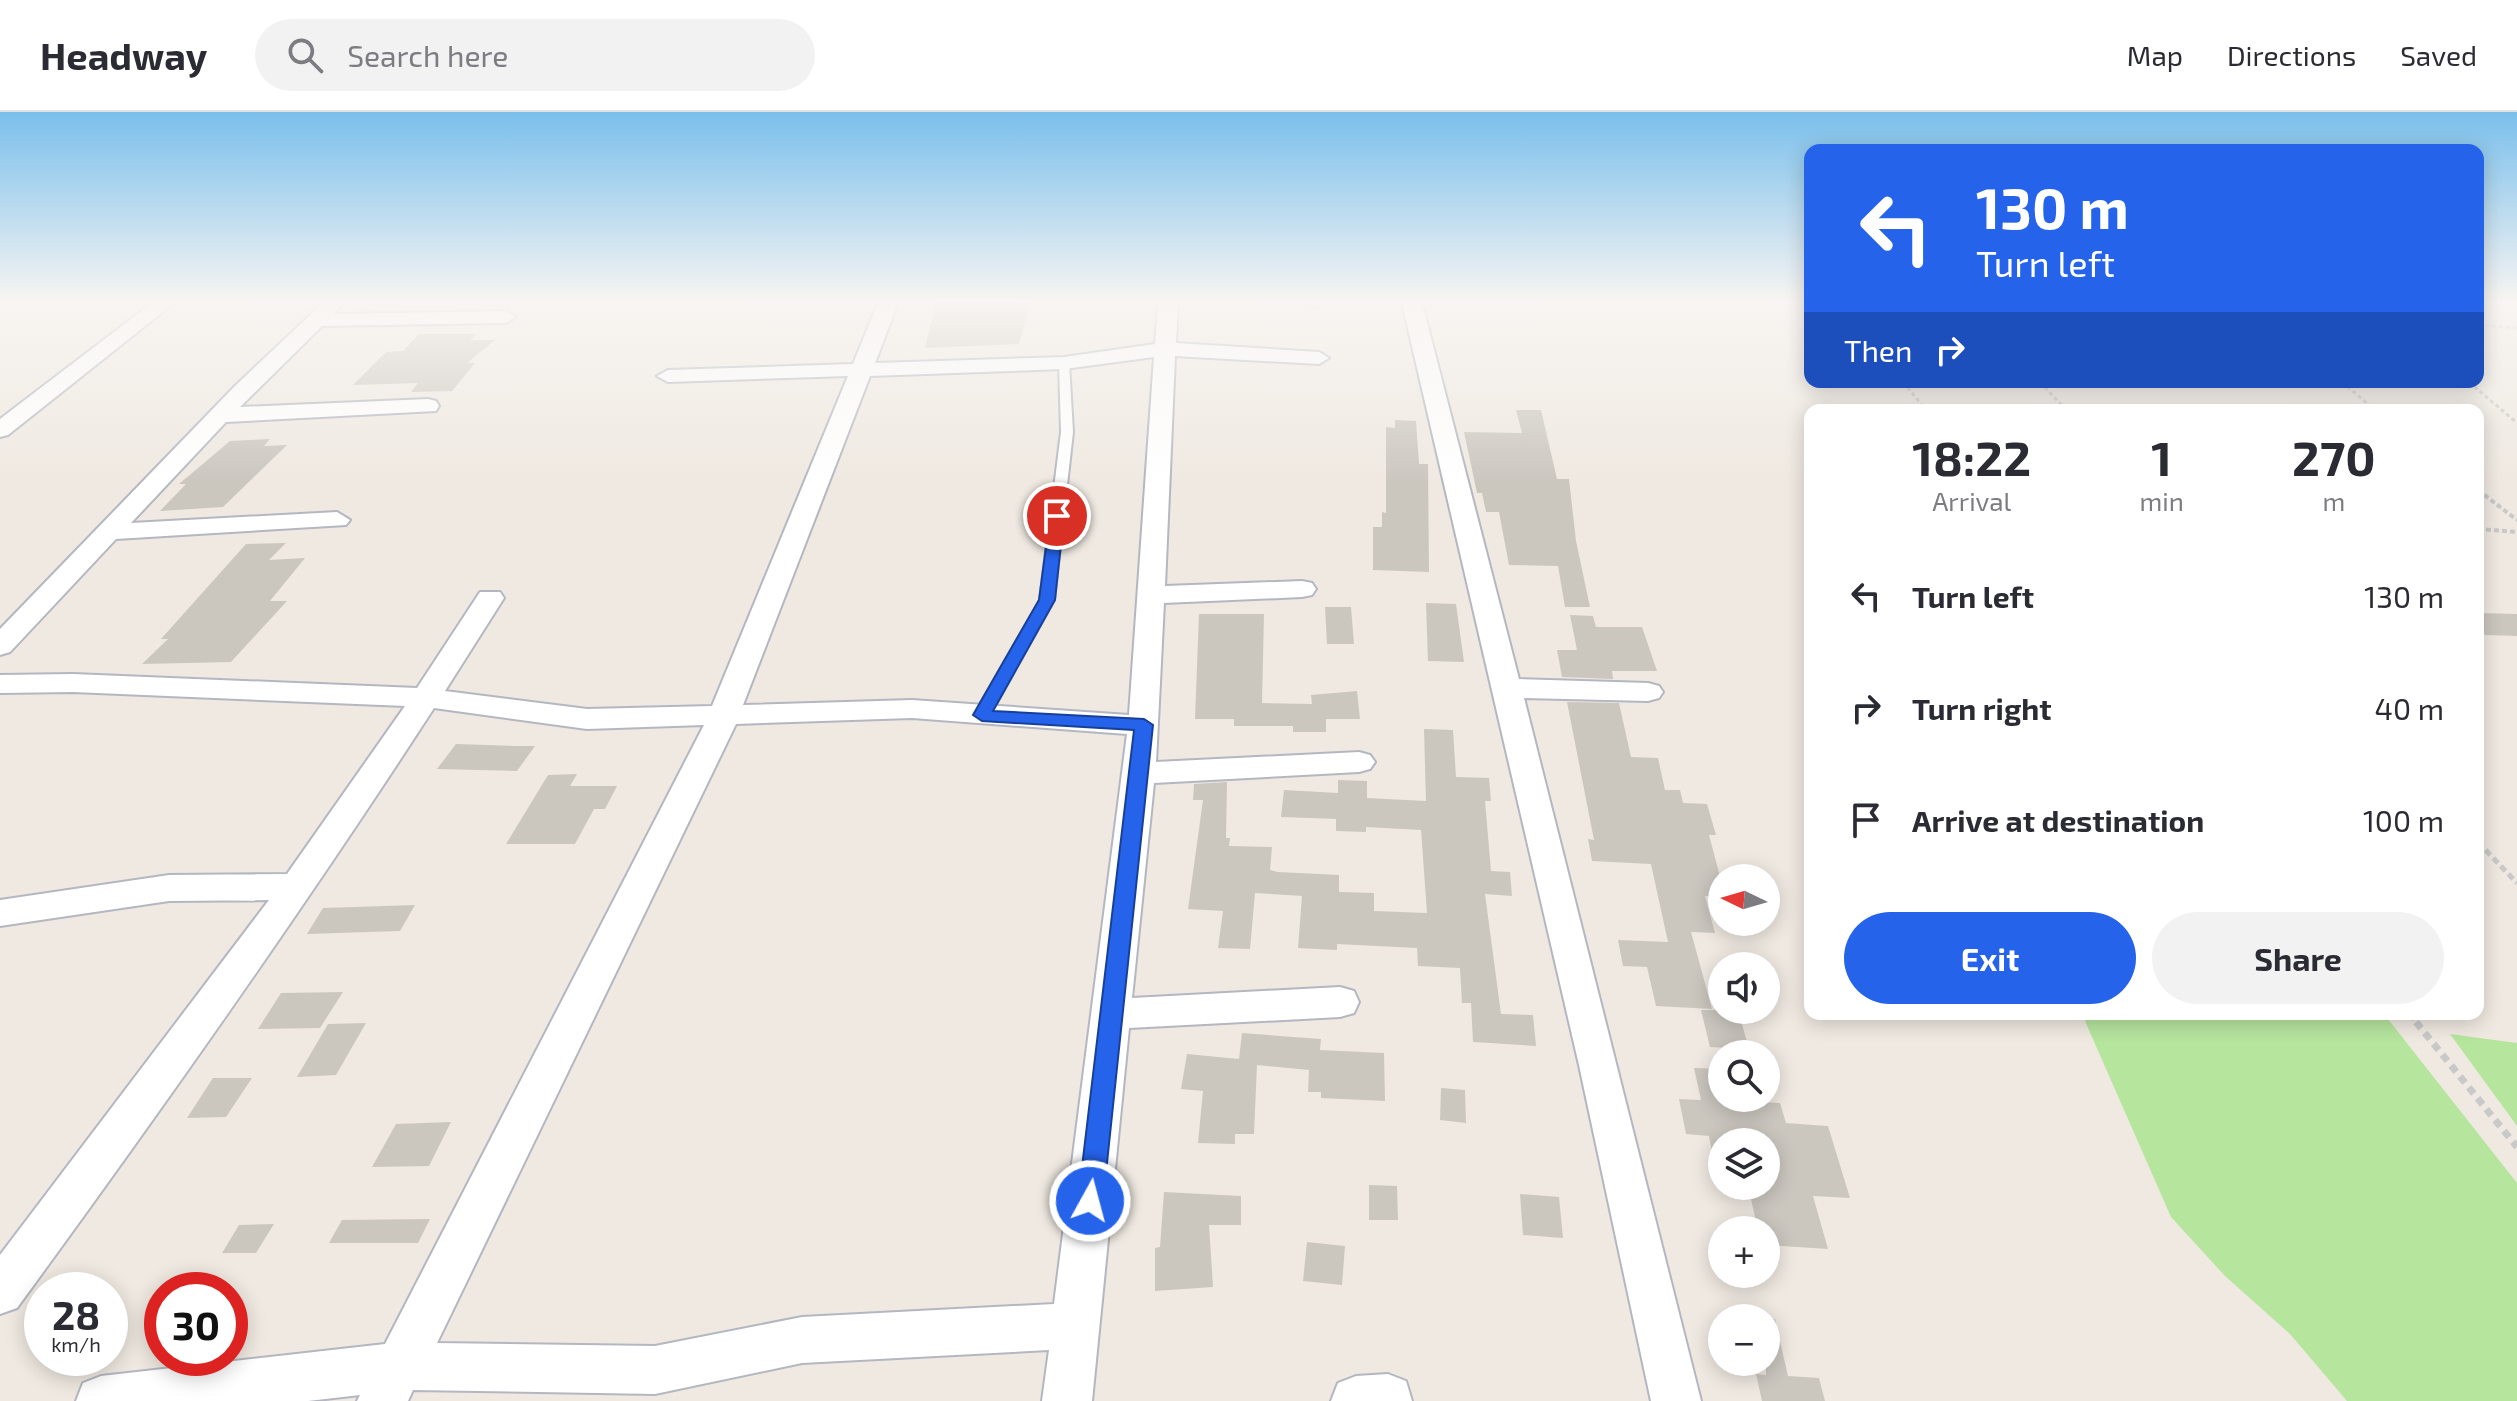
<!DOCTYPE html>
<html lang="en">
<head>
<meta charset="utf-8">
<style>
	:root { --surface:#fff; --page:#f2f2f3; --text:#2b2b33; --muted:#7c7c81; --line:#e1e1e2; --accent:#2563eb }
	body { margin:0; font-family:"Exo 2",sans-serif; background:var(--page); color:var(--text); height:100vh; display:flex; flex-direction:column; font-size:30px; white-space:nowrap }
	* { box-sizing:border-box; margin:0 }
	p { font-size:26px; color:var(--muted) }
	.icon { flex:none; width:44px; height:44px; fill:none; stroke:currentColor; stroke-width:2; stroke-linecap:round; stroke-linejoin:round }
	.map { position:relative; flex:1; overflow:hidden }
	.panel { position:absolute; left:1804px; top:292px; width:680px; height:616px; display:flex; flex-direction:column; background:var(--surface); border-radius:16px; box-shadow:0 4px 20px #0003 }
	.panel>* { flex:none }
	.top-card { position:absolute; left:1804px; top:32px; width:680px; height:244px; border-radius:16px; box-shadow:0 4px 20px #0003; background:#2563eb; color:#fff; overflow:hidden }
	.needle { width:52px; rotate:275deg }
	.tools { position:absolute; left:1708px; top:752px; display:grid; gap:16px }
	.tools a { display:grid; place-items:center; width:72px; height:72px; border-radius:50%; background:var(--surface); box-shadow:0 4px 20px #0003; font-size:40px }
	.speed { position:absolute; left:24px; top:1160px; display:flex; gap:16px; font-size:40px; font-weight:700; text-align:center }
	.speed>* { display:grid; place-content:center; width:104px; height:104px; border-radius:50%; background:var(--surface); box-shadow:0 4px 20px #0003; line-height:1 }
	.speed small { font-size:20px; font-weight:400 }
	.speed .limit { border:12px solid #d22; background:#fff; color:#111 }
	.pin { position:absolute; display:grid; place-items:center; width:68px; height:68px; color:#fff; margin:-34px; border:4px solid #fff; border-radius:50%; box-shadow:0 2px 8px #0007 }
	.me { position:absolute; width:88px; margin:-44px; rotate:7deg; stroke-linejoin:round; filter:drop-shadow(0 0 6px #0008) }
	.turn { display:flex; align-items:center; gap:28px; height:168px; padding:0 40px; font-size:36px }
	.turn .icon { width:104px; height:104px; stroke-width:2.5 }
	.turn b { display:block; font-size:56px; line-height:68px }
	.then { display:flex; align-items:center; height:76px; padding:0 40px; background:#0003; gap:16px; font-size:30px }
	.eta { display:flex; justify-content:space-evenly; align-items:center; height:136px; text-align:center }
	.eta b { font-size:48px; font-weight:700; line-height:56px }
	.button { display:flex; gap:16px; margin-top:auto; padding:16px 40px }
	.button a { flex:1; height:92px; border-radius:48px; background:var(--accent); color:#fff; font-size:32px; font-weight:700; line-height:92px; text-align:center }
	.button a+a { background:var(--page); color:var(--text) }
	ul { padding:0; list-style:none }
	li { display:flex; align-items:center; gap:24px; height:112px; padding:0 40px }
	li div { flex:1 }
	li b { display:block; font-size:30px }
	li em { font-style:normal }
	header { display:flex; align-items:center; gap:48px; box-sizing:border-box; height:112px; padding:0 40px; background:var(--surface); border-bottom:2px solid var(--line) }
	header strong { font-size:38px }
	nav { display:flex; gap:44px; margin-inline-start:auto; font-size:28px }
	.search { width:560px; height:72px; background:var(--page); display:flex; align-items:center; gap:20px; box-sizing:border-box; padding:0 28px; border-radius:44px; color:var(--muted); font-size:30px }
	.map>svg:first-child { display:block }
	.green { fill:#b6e59e }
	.building { fill:#cbc7bf }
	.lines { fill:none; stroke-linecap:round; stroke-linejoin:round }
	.service-casing { stroke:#b4b7c1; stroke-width:4 }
	.minor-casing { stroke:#b4b7c1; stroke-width:4 }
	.path-far3 { stroke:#c9c9c9; stroke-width:3; stroke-dasharray:4 3; stroke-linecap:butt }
	.path-far2 { stroke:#c9c9c9; stroke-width:4; stroke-dasharray:5 3; stroke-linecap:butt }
	.path-far1 { stroke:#c9c9c9; stroke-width:5; stroke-dasharray:7 4; stroke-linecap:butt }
	.path { stroke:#c9c9c9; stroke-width:7; stroke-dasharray:8 6; stroke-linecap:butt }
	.service { fill:#fff; fill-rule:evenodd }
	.minor { fill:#fff; fill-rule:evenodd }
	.route { fill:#2563eb; stroke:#184099; stroke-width:2 }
</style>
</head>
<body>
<header>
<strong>Headway</strong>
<div class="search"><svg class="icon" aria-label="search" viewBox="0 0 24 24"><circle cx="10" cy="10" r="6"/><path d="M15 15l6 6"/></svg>Search here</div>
<nav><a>Map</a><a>Directions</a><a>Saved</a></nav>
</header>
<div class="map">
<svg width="2517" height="1289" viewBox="0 0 2517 1289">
	<rect width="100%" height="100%" fill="#efe9e1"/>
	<g class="green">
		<path d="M2090,902H2384L2517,1071V1289H2347L2290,1222L2225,1164L2171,1105L2085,909Z"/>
		<path d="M2450,922L2517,931V1014Z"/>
	</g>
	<g class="building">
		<path d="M936,191H1030L1019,232L925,236Z"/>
		<path d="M419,222H476L470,228H495L467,251H475L452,279L411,280L418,271L353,273L386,240L403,239Z"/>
		<path d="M1516,298H1541L1557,367H1569L1576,429L1590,495H1565L1558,454L1509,453L1499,400H1486L1482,381H1477L1464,320L1522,321Z"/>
		<path d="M1395,308L1416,309L1419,352H1428L1429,460L1373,458V415H1382V400L1386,401V315L1395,316Z"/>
		<path d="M270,327L264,334L287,333L223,395L160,399L186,372H179L230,329Z"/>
		<path d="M286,431L269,448L305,446L270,489H287L231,550L142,552L168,527H161L246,432Z"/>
		<path d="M1426,491L1456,492L1464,550L1428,549Z"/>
		<path d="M1325,495H1351L1354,532H1327Z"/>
		<path d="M2478,501L2517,502V524L2485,523L2478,516Z"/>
		<path d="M1199,502H1264L1262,591L1312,592L1311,583L1357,579L1360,607H1326V620H1293V614H1234V607H1195Z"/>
		<path d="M1570,503L1593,504L1596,515H1642L1657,559H1612L1613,567L1562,565L1557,538H1577Z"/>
		<path d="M1567,590L1619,591L1631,645L1658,646L1665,678H1680L1683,691L1707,692L1716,723H1709L1722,772V785L1705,784L1715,821L1691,820L1712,897L1656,894L1647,855L1623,854L1618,828L1668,830L1651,752L1592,749L1588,727L1594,728Z"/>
		<path d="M1424,617L1453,618L1456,665L1489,666L1491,689H1485L1491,759L1510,760L1512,784L1485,782L1501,902L1533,903L1536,934L1473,930L1471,891H1462L1460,856L1418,854L1417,836L1337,832V838L1298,836L1302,784L1255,781L1250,837L1218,836L1223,799L1188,797L1203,688H1193L1194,672L1227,670L1226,726H1230L1229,734L1272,735L1270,758L1278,760L1339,763V780L1374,781V799L1427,801L1421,718L1366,715V720L1336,719V707L1281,705L1284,678L1338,681V668L1367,669V686L1426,689Z"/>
		<path d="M456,632L514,634H535L517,659L437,657Z"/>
		<path d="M577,662L570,674H617L605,697H594L575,732H506L548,663Z"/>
		<path d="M415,793L400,819L307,822L323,796Z"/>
		<path d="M343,880L320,916L258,917L281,881Z"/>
		<path d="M1701,898H1738L1749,937L1710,935Z"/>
		<path d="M366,911L336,963L297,965L328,912Z"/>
		<path d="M1242,921L1321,927L1320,938L1384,941L1385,989L1321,986V980H1308L1309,958L1257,953L1254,1022H1235V1032L1198,1031L1203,979L1181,977L1187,942L1239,947Z"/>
		<path d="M1694,956L1722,957V988L1780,991L1786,1011L1828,1014L1850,1086L1813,1084L1828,1137L1766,1133V1118H1758L1748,1074H1766V1029L1722,1024V1039L1712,1040L1709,1024L1686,1022L1679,987L1701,988Z"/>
		<path d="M213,966H252L226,1005L187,1006Z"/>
		<path d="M1441,976L1465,978L1466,1011L1440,1008Z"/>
		<path d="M451,1010L429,1054L372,1055L396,1012Z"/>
		<path d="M1369,1073L1397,1074L1398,1108H1369Z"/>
		<path d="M1164,1080L1241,1084V1113H1209L1213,1175L1155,1179V1136L1160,1135Z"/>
		<path d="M1520,1082L1559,1085L1563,1126L1523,1123Z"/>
		<path d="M430,1107L418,1131H329L342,1108Z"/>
		<path d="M274,1112L256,1141H222L239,1113Z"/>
		<path d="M1307,1130L1345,1134L1342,1173L1303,1169Z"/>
		<path d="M1775,1207L1788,1264L1819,1266L1825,1289H1762L1756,1262L1766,1263V1208Z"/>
	</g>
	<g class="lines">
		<g class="service-casing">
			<g id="service">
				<path d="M1306,191H1320L1321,192L1316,195Z"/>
				<path d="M1064,248L1069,251L1073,320L1054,488L990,603L982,608L974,603L1040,488L1061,320L1059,251Z"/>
			</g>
		</g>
		<g class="minor-casing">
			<g id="minor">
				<path d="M152,191H174L8,323L0,325V307Z"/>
				<path d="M323,191H344L334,202L506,199L516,205L506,211L322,214L240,295L428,287L436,289L439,294L436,299L226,310L131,411L337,400L350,408L346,413L116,427L10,540L0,543V517L235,274Z"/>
				<path d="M878,191H898L875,251L1064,245L1155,232L1158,191H1178L1176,231L1319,240L1329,246L1319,252L1175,244L1165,474L1302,469L1312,471L1316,477L1312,483L1302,485L1164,491L1156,650L1359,640L1370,643L1375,650L1370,657L1359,660L1154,671L1132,886L1340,875L1354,879L1359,890L1354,901L1340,905L1129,916L1092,1289H1042L1049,1238L802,1251L655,1282L413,1278L408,1289H357L360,1283L308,1289H76L83,1271L101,1264L385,1232L704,613L587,617L434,596C301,801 161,999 17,1196L0,1202V1143L269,788L169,789L0,814V788L169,763L287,762L405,594L73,580L0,581V563L73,562L417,576L480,480H500L504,486L445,579L587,597L712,594L848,264L668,270L657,264L668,258L853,252ZM1154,245L1129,603L912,588L743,593L870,264L1064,257ZM912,606L1127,622L1054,1192L802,1205L655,1234L437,1231L736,612Z"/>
				<path d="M1402,191H1422L1519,567L1648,571L1659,574L1663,580L1659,586L1648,589L1524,586L1701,1289H1651L1579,953Z"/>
				<path d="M1388,1262L1406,1269L1412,1289H1331L1338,1271L1356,1264Z"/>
			</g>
		</g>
		<g class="path-far3">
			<path d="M2478,213L2517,216"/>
			<path d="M1903,270L1926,298"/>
			<path d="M2040,270L2066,298"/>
			<path d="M2342,270L2375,298"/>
			<path d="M2469,270L2517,311"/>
		</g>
		<g class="path-far2">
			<path d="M2478,378L2517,408"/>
			<path d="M2478,417L2517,420"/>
		</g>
		<g class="path-far1">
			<path d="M2478,730L2517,771"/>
			<path d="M2410,902L2418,912"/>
		</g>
		<path class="path" d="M2416,910L2517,1035"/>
		<use href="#service" class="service"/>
		<use href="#minor" class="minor"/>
	</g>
	<linearGradient id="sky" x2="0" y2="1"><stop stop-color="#7abfeb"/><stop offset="0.51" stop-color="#f8f5f2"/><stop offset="1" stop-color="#f8f5f2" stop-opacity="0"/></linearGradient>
	<rect width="2517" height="371" fill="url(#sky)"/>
	<path class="route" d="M1057,399L1064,404L1055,488L993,599L1144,607L1153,613L1103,1089L1099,1097L1090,1101L1081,1097L1078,1089L1134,618L982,609L973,603L1039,488L1050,404Z"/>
</svg>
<div class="tools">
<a><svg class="needle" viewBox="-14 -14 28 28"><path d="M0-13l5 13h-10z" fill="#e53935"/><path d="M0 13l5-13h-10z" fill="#7c7c81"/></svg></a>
<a><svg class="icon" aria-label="sound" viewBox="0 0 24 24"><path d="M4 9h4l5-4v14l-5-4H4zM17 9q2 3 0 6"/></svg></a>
<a><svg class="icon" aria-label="search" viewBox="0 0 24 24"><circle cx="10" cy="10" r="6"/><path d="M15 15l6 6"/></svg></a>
<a><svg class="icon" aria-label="layers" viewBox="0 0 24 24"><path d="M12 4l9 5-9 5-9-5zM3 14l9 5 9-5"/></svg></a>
<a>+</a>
<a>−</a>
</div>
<div class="speed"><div>28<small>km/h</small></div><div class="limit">30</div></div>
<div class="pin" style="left:1057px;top:404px;background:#d93025"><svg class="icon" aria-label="arrive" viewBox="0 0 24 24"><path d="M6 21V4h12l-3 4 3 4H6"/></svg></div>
<svg class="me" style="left:1090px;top:1089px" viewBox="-20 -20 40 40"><circle r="17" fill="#2563eb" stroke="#fff" stroke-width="3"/><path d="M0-11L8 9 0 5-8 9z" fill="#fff"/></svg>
<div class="top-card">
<div class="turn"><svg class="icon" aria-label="left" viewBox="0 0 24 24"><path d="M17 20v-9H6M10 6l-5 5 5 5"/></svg><div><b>130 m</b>Turn left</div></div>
<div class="then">Then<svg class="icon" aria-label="right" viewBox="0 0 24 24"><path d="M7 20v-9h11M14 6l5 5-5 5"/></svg></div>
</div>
<section class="panel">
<div class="eta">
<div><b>18:22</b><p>Arrival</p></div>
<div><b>1</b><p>min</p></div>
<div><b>270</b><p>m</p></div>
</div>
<ul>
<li><svg class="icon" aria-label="left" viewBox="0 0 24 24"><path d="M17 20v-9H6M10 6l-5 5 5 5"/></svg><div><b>Turn left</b></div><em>130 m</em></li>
<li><svg class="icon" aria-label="right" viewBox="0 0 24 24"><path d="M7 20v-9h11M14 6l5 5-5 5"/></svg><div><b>Turn right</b></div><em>40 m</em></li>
<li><svg class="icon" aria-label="arrive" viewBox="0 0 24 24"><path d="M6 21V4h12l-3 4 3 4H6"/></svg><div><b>Arrive at destination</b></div><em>100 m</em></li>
</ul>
<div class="button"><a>Exit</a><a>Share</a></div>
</section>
</div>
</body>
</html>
